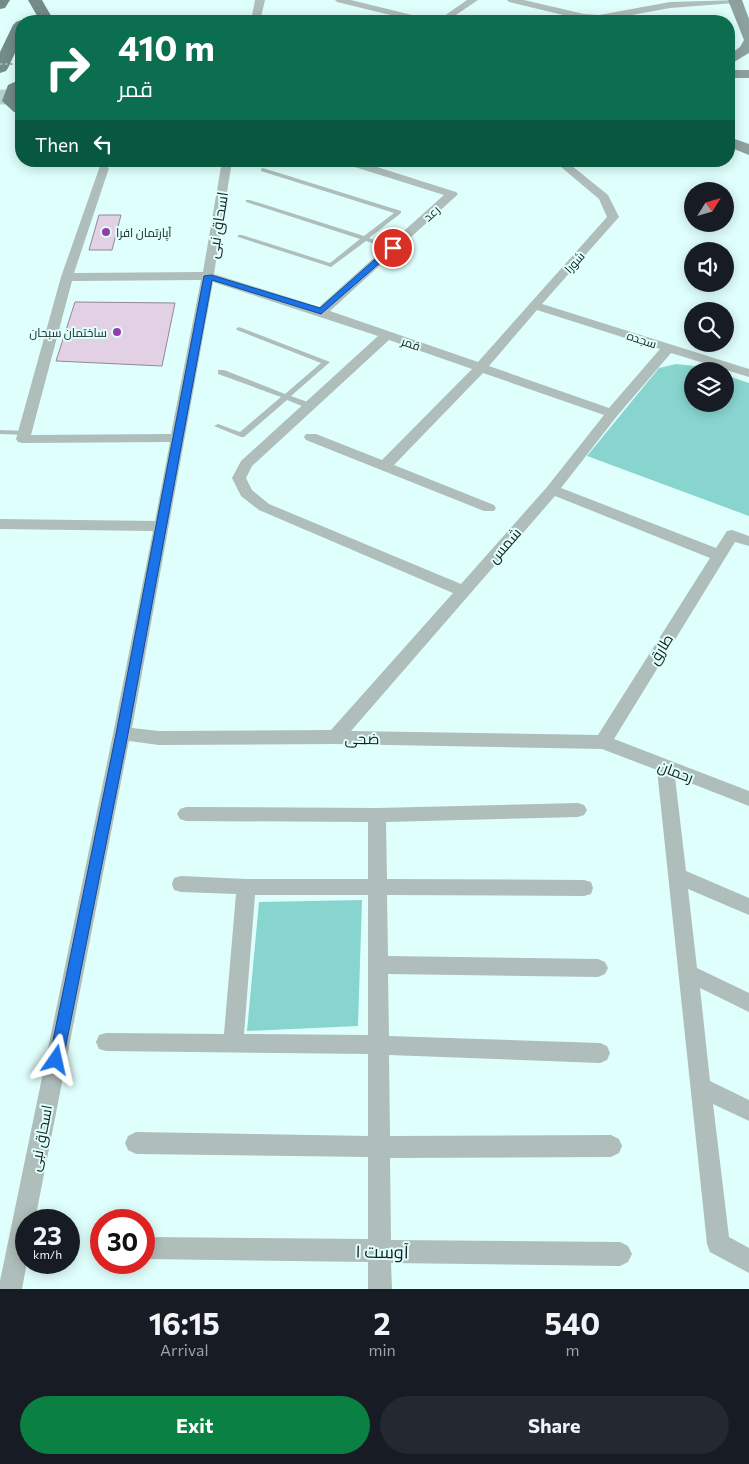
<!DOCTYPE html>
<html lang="en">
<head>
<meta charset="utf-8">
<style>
	:root { --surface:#171b24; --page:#242831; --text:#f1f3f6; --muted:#9ea1a6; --accent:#0b8043 }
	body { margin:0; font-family:Commissioner,Cairo,sans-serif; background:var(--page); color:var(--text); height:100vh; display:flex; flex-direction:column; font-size:19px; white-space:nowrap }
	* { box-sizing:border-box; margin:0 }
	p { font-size:16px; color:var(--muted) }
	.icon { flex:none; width:28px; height:28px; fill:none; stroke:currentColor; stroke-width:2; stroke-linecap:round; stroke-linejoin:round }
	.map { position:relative; height:1289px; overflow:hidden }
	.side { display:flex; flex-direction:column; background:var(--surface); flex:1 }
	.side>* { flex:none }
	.guide { position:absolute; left:15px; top:15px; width:720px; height:152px; border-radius:20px; box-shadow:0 2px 12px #0003; background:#0b6e4f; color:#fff; overflow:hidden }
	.needle { width:32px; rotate:53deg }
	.fabs { position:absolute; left:684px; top:182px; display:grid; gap:10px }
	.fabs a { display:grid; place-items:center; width:50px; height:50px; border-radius:50%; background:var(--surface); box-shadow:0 2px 12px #0003; font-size:25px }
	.speed { position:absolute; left:15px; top:1209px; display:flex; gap:10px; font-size:25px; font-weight:700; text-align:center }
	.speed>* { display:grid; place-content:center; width:65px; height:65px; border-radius:50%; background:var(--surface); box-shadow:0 2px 12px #0003; line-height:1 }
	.speed small { font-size:12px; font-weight:400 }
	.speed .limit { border:8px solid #d22; background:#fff; color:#111 }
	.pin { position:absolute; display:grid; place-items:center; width:42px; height:42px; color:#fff; margin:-21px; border:2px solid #fff; border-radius:50%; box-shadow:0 1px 5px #0007 }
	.me { position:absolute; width:55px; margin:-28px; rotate:11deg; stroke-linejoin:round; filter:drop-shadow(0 0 4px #0008) }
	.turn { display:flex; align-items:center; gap:18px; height:105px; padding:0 20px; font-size:22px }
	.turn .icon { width:65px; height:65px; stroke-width:2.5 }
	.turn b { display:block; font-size:35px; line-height:42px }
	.then { display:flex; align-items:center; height:48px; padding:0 20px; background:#0003; gap:10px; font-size:19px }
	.eta { display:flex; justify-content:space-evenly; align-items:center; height:85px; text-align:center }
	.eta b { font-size:30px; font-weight:700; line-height:35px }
	.button { display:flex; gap:10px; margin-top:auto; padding:10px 20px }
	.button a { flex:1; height:58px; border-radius:30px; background:var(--accent); color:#fff; font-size:20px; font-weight:700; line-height:58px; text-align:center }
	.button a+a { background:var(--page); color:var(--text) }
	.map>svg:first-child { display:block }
	.green { fill:#88d5cf }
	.building { fill:#e2d1e5; stroke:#958598 }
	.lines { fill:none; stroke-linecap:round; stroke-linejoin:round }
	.secondary-tunnel { stroke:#b6d2d0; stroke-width:15; stroke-dasharray:15 8; stroke-linecap:butt }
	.lane { fill:#afbdbb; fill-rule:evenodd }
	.street { fill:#afbdbb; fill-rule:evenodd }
	.secondary { fill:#8ca09e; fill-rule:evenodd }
	.primary { fill:#738b89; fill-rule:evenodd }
	.path-bridge { stroke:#9ab3b1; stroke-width:2; stroke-dasharray:2.5 2.5; stroke-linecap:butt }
	.route { fill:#1a73e8; stroke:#114b97 }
	.poi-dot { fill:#963ca7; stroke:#dffffc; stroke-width:2 }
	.labels { text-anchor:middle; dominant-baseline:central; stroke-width:4; stroke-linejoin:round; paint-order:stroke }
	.far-street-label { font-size:12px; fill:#14201f; stroke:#dffffc }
	.far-poi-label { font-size:12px; fill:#14201f; stroke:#dffffc; text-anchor:start }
	.street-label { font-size:15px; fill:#14201f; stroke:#dffffc }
	.near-street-label { font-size:18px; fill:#14201f; stroke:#dffffc }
</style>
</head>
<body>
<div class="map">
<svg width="749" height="1289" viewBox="0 0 749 1289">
	<rect width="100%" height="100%" fill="#dffffc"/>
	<g class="green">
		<path d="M676,364L695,366L713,371H692V404H725V375L749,383V516L587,456L659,368Z"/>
		<path d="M362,900L358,1026L247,1031L259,902Z"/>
	</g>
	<g class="building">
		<path d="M99,215H121L112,250H89Z"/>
		<path d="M75,302L175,303L162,366L56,361Z"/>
	</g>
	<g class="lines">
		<path class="secondary-tunnel" d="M0,97H21"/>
		<g class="lane">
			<path d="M263,168L401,211V213L369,238L396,248L393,250L366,241L331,267L238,237V235H242L330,263L360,239L246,202V200H250L364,236L394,213L261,171V169Z"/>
			<path d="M239,327L330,362L291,396L313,404V408H307L287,400L244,437H241L214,426L218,424L240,432L281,397L218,374V370H224L285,394L321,363L237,330L236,329Z"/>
			<path d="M0,430L26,431L30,433L26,435L0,434Z"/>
		</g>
		<g class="street">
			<path d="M255,0H265L260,21H251Z"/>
			<path d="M335,0H351L428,19L430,21H415L337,2Z"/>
			<path d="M467,0H478L447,21H437Z"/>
			<path d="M507,0H524L584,14L599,15L670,2L740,0L735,3L670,8L599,21L584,20L509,2Z"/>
			<path d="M222,161H232L214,274L319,307L444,195L342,163L341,161H358L456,192L458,194L456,196L330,311L478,362L607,217L599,199L554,161H566L608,195L619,217L542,304L749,369V377L671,353L617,416L561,488L716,548L727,531L732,530L749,536V546L735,542L614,739L749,791V806L675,777L686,871L749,898V915L688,889L697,968L749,993V1012L700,988L710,1081L749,1100V1121L713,1104L729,1237L749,1248V1273L710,1252L707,1244L657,770L602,749L335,744L159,745L129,741L35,1220H26L27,1262L22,1289H0V1281L113,734L153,531L0,529V519L155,521L170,442L23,443L18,442L16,439L61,277L100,166L104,165L109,168L74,273L203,272ZM201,280L171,434L31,435L72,281ZM213,282L378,336L241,461L232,478L241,496L259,510L453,593L331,730L159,731L132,728ZM537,310L660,349L609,408L489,366ZM389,340L472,369L382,460L316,434H306L304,437L306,440L484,511H494L496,508L494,505L394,465L483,373L604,415L547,487L461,584L269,504L252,490L246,478L252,466ZM555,496L710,558L598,735L351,731Z"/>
			<path d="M578,803L584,805L587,810L584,815L578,817L386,822L387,879L584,880L591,882L593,888L591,894L584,896L387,895L388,956L598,959L605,962L608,968L605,974L598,977L388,974L389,1036L600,1043L607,1046L610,1053L607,1060L600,1063L389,1055L390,1136L611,1135L619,1139L622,1146L619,1153L611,1157L390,1158L391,1240L620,1242L628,1246L632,1254L628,1262L620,1266L391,1263L392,1289H368V1262L144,1259V1237L368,1239V1157L136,1154L128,1150L125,1143L128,1136L136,1132L368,1136V1054L106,1051L99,1049L96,1042L99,1035L106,1033L224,1034L236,894L181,892L174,890L172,884L174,878L181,876L246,879H368V822L186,821L180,819L177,814L180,809L186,807L377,808ZM255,895H368V1035L244,1034Z"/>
		</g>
		<g class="secondary">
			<path d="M728,0H742L749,19V53L729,65V55L740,47L744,40Z"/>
			<rect x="729" y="70" width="20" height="8"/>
			<path d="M729,137L749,144V155L729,147Z"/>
		</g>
		<g class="primary">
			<path d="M0,0H10L5,8L0,9Z"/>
			<path d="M28,0H42L54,21H40Z"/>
			<path d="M21,20L24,21H21V40L8,68L6,71L0,73V52L13,25L16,22Z"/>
			<path d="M21,79V91L19,99L21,101L20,113L14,112L2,101L8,85Z"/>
		</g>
		<path class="path-bridge" d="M0,64H21"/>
	</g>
	<path class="route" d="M390,246L397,248L321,314L212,280L128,734L63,1060L61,1064L56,1066L51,1064L49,1060L116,734L204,276L211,275L320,308Z"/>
	<g class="poi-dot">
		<circle cx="106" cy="232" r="5"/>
		<circle cx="117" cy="332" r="5"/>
	</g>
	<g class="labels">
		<g class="far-street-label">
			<text transform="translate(431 213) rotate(-43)">رعد</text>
			<text transform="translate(574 262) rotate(-48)">شورا</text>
			<text transform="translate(642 339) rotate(18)">سجده</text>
			<text transform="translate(411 343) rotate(19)">قمر</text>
		</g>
		<g class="far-poi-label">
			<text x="116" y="232">آپارتمان افرا</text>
			<text x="107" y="332" text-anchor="end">ساختمان سبحان</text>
		</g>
		<g class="street-label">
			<text transform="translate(217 225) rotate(-81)">اسحاق نبی</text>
			<text transform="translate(504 545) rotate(-49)">شمس</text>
			<text transform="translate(660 649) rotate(-58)">طارق</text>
			<text transform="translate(362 738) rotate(1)">ضحی</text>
			<text transform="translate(676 771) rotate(21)">رحمان</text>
			<text transform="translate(40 1138) rotate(-79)">اسحاق نبی</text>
		</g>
		<g class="near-street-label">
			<text transform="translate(382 1251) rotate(1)">آوست ١</text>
		</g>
	</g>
</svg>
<div class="fabs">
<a><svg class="needle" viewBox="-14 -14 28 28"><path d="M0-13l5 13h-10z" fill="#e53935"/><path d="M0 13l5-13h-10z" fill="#9ea1a6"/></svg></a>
<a><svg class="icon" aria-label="sound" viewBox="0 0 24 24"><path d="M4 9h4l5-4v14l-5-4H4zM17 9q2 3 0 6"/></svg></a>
<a><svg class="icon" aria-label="search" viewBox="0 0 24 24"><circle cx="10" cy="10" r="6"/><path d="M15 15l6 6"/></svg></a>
<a><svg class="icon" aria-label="layers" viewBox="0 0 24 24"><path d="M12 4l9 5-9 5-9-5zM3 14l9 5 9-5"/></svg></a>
</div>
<div class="speed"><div>23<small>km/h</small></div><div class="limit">30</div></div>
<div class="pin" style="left:393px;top:248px;background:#d93025"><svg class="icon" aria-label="arrive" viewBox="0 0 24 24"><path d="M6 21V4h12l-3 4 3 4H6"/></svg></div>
<svg class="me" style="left:56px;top:1060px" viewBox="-20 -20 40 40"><path d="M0-17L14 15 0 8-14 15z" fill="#1a73e8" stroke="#fff" stroke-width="4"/></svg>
<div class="guide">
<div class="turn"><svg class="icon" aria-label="right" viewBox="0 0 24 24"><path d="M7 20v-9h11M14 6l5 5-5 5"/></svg><div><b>410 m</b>قمر</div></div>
<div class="then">Then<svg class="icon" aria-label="left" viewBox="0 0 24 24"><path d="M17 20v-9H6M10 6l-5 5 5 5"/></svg></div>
</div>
</div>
<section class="side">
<div class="eta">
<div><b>16:15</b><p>Arrival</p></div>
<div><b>2</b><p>min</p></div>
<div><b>540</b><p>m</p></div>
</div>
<div class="button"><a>Exit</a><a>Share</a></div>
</section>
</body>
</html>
